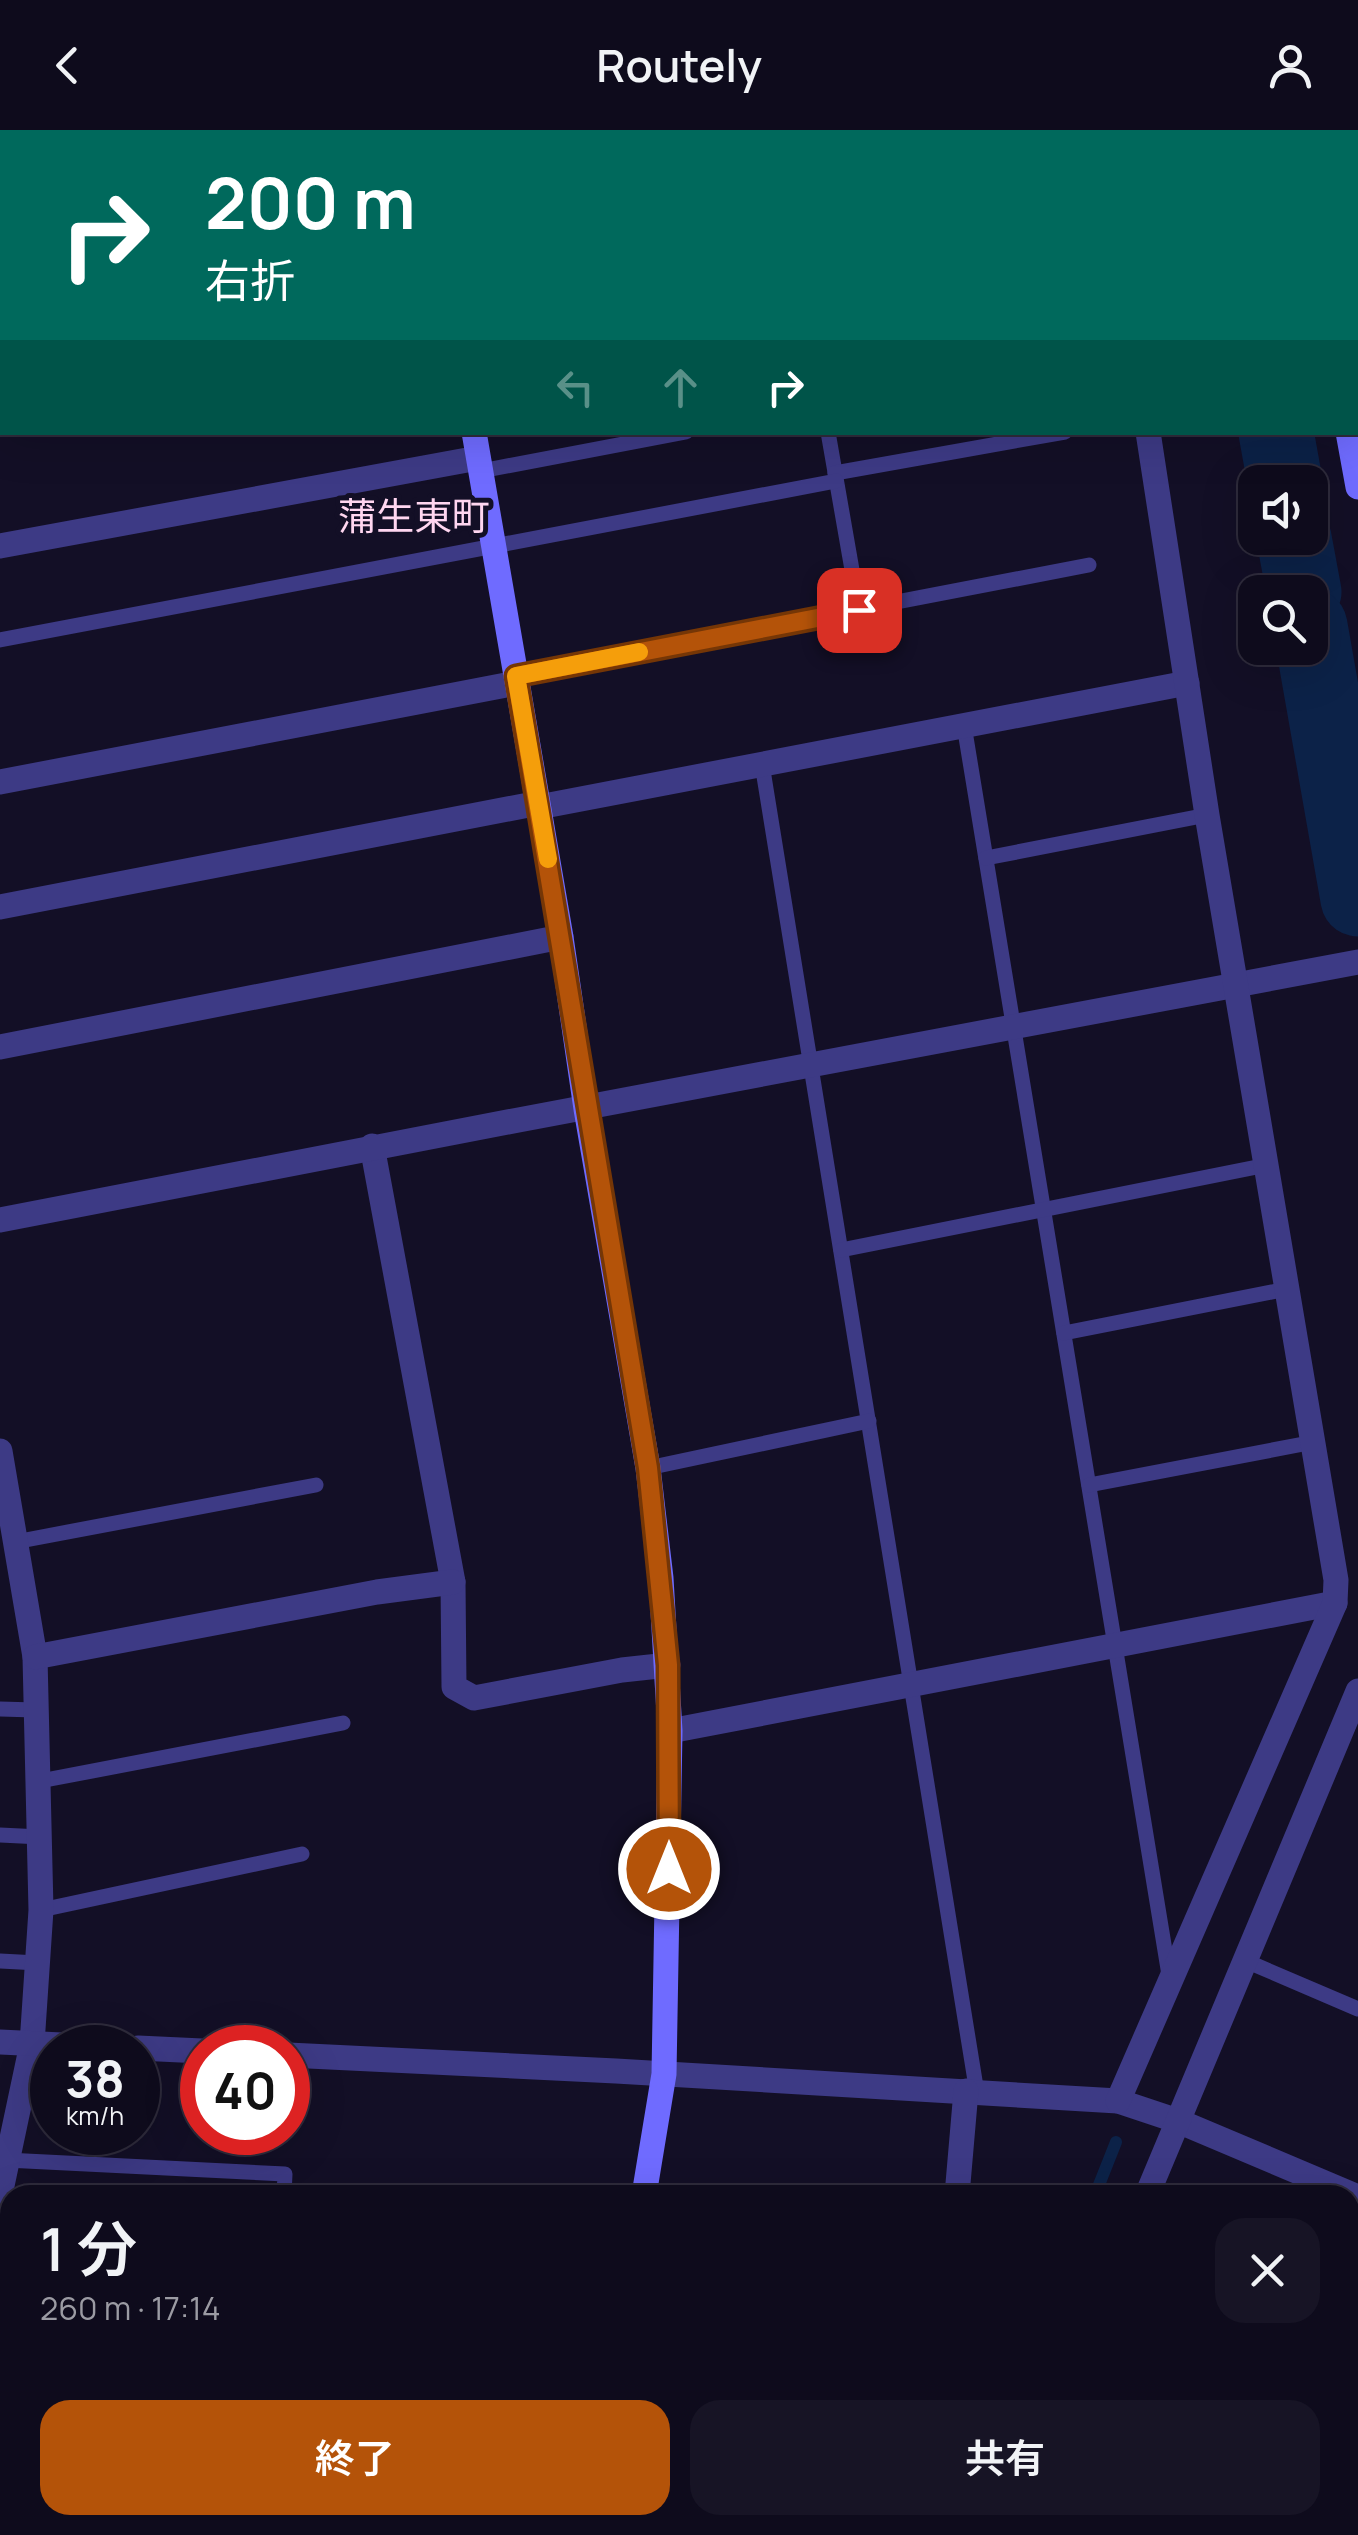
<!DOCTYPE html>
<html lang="ja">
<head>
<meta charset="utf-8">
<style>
	:root { --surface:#0e0b1c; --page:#171425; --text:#f1f3f6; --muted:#9b9ba3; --line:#2e2b3b; --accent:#b45309 }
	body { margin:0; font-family:Manrope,"Noto Sans JP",sans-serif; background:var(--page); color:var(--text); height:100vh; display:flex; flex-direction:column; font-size:38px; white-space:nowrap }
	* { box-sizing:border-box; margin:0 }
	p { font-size:32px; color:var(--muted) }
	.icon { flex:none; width:55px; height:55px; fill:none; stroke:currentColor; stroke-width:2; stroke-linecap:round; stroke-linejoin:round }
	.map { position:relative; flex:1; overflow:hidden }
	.details { position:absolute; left:0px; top:2055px; width:1360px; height:350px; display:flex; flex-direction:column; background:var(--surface); border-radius:30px 30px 0 0; box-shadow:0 10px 40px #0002,0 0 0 2px var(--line) }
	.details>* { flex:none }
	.banner { position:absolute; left:0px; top:0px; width:1360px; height:305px; box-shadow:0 10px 40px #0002,0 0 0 2px var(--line); background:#00695c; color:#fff; overflow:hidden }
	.tools { position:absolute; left:1238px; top:335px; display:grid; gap:20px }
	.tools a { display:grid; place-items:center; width:90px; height:90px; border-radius:20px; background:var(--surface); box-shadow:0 10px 40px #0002,0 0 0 2px var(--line); font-size:50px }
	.speed { position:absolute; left:30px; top:1895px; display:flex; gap:20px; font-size:50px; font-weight:700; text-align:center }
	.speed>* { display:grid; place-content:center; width:130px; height:130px; border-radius:50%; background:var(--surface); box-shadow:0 10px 40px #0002,0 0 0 2px var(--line); line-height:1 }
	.speed small { font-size:25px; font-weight:400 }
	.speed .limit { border:15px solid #d22; background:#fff; color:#111 }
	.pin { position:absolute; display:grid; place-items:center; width:85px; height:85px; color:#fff; margin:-42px; border-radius:20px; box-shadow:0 5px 15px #0006 }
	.me { position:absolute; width:110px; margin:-55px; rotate:0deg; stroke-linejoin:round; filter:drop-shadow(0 0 8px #0008) }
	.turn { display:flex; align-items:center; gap:35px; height:210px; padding:0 40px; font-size:45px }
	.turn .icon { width:130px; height:130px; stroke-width:2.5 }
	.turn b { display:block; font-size:70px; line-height:85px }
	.lanes { display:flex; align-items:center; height:95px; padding:0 40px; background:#0003; justify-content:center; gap:50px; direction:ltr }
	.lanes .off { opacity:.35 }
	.round { display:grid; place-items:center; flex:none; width:105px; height:105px; border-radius:30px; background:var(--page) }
	.overview { display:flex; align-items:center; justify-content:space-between; height:170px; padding:0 40px }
	h1 { font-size:60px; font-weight:600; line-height:75px }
	.primary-button { display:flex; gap:20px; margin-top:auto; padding:20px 40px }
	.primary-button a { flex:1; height:115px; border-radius:30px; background:var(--accent); color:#fff; font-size:40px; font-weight:600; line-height:115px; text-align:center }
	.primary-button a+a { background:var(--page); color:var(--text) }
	header { display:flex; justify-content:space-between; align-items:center; height:130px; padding:0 40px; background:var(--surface); font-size:45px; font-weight:600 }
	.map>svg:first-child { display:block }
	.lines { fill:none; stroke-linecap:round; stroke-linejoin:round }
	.stream { stroke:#0c2248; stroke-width:12 }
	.river { stroke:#0c2248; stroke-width:75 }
	.lane { stroke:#3d3a85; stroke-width:15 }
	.street { stroke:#3d3a85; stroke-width:25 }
	.secondary { stroke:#6f6bff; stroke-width:25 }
	.route-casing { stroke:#753606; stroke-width:25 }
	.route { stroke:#b45309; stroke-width:18 }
	.slow { stroke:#f59e0b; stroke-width:18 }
	.labels { text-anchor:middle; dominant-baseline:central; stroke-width:10; stroke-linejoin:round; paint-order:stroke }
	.neighbourhood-label { font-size:38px; fill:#ffd6f0; stroke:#130f26 }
</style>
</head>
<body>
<header><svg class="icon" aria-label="back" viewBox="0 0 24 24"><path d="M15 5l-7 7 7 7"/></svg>Routely<svg class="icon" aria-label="person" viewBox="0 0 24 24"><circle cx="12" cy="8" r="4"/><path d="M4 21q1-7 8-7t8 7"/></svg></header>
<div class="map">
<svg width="1358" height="2405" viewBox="0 0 1358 2405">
	<rect width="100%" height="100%" fill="#130f26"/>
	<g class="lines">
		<g class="stream">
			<path d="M1095,2065L1116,2012"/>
			<path d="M954,2405L958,2395"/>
		</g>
		<g class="river">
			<path d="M1221,0L1222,2"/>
			<path d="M1276,302L1285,352"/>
			<path d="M1294,408L1304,462"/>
			<path d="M1310,496L1358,769"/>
		</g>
		<g class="lane">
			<path d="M768,2L781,0"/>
			<path d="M828,302L859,480"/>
			<path d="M481,341L686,302"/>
			<path d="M835,343L1065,302"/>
			<path d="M0,510L836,351"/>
			<path d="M516,545L1089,435"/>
			<path d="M964,595L1169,1845"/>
			<path d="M762,634L977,1963"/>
			<path d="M986,728L1207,685"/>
			<path d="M841,1120L1267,1035"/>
			<path d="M1064,1203L1287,1159"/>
			<path d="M648,1338L869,1291"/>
			<path d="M1089,1355L1314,1312"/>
			<path d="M15,1412L316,1355"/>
			<path d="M0,1579L35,1580"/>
			<path d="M40,1651L343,1593"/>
			<path d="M0,1705L41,1707"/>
			<path d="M41,1780L302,1724"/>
			<path d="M0,1831L38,1833"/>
			<path d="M1246,1831L1358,1879"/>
			<path d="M6,2030L285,2044L284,2065"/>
			<path d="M0,2151L10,2152"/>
			<path d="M0,2300H10"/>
			<path d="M196,2405L197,2395"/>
		</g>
		<g class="street">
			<path d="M1100,0V2"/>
			<path d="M135,2L148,0"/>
			<path d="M0,28H2"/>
			<path d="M0,276L2,275"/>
			<path d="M0,416L478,328"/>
			<path d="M0,652L517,553"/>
			<path d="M539,677L1187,553"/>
			<path d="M0,777L539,673"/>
			<path d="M0,917L561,807"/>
			<path d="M372,1016L453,1452L454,1557L474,1568L622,1540L668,1535"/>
			<path d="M0,1090C452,1000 905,919 1358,832"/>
			<path d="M0,1321L35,1527L41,1780L32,1914L0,2065"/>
			<path d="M35,1527L377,1462L453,1452"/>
			<path d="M670,1601L1335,1473"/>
			<path d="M0,1912L124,1918"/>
			<path d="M138,1918L202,1921"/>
			<path d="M288,1925L616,1941L1118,1971L1178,1991L1358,2067"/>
			<path d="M1118,1971L1335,1473L1336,1450L1207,685L1148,302"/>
			<path d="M957,2065L966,1961"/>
			<path d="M1147,2065L1358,1561"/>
			<path d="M1350,2233L1358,2236"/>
			<path d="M650,2395L674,2405"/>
			<path d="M991,2395L1007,2402"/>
			<path d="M1311,2395L1335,2405"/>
			<path d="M318,2405L319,2395"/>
			<path d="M1195,2405L1199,2395"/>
		</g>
		<g class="secondary">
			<path d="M429,0V2"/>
			<path d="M1295,0V2"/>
			<path d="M474,302L561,807L586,979L648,1338L661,1448L670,1601L664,1944L644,2065"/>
			<path d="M1348,302L1358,357"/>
			<path d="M566,2405L570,2395"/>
		</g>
	</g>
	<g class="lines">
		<g class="route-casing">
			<path id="route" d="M669,1739L668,1535L648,1338L516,546L859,480"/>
		</g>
		<use href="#route" class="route"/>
		<path class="slow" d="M548,729L516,546L639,522"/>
	</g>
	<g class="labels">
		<g class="neighbourhood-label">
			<text x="414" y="385">蒲生東町</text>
		</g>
	</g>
</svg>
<div class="tools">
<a><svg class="icon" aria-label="sound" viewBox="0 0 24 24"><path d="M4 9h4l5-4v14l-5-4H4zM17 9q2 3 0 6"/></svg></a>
<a><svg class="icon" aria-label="search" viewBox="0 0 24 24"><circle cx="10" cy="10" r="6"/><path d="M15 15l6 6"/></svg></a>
</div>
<div class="speed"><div>38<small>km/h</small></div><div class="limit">40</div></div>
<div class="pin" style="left:859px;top:480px;background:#d93025"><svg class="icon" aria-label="arrive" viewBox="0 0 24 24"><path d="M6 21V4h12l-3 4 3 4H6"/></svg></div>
<svg class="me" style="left:669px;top:1739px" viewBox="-20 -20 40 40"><circle r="17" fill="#b45309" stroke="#fff" stroke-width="3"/><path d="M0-11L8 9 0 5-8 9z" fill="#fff"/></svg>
<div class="banner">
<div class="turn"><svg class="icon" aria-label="right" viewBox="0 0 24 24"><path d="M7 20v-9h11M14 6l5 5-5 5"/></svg><div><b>200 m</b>右折</div></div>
<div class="lanes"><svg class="icon off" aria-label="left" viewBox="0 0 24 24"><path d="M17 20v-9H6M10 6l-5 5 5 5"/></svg><svg class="icon off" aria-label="ahead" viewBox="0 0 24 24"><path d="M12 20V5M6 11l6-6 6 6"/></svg><svg class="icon" aria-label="right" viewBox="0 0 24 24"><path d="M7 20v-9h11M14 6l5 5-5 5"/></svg></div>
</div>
<section class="details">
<div class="overview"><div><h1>1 分</h1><p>260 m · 17:14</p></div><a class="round"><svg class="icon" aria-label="close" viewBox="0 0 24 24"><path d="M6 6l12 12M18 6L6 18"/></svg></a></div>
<div class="primary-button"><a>終了</a><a>共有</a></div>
</section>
</div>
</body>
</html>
